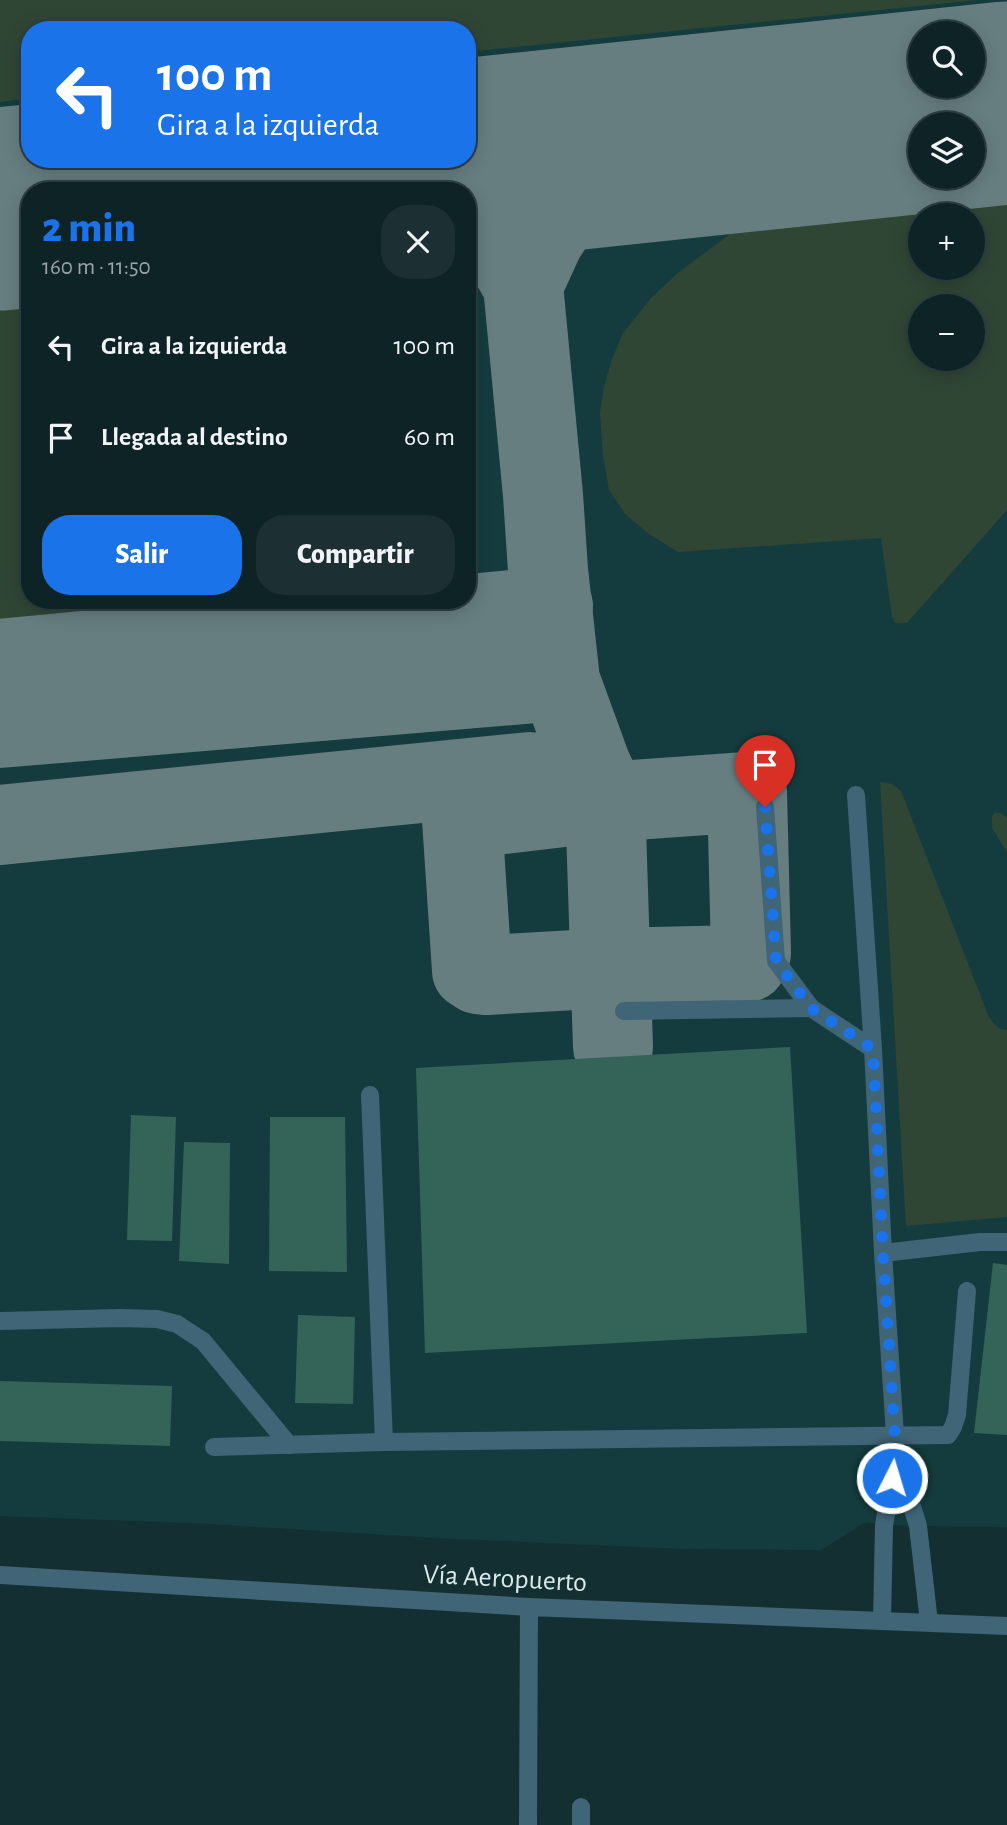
<!DOCTYPE html>
<html lang="es">
<head>
<meta charset="utf-8">
<style>
	:root { --surface:#0e2326; --page:#1c2f32; --text:#f1f3f6; --muted:#9ba4a7; --line:#2e4043; --accent:#1a73e8 }
	body { margin:0; font-family:"Alegreya Sans",sans-serif; background:var(--page); color:var(--text); height:100vh; display:flex; flex-direction:column; font-size:26px; white-space:nowrap }
	* { box-sizing:border-box; margin:0 }
	p { font-size:23px; color:var(--muted) }
	.icon { flex:none; width:38px; height:38px; fill:none; stroke:currentColor; stroke-width:2; stroke-linecap:round; stroke-linejoin:round }
	.map { position:relative; flex:1; overflow:hidden }
	.drawer { position:absolute; left:21px; top:182px; width:455px; height:427px; display:flex; flex-direction:column; background:var(--surface); border-radius:28px; box-shadow:0 4px 18px #0003,0 0 0 2px var(--line) }
	.drawer>* { flex:none }
	.guide { position:absolute; left:21px; top:21px; width:455px; height:147px; border-radius:28px; box-shadow:0 4px 18px #0003,0 0 0 2px var(--line); background:#1a73e8; color:#fff; overflow:hidden }
	.tools { position:absolute; left:908px; top:21px; display:grid; gap:14px }
	.tools a { display:grid; place-items:center; width:77px; height:77px; border-radius:50%; background:var(--surface); box-shadow:0 4px 18px #0003,0 0 0 2px var(--line); font-size:35px }
	.pin { position:absolute; display:grid; place-items:center; width:60px; height:60px; color:#fff; margin:-72px -30px; border-radius:50% 50% 50% 0; rotate:-45deg; box-shadow:0 0 7px #0007 }
	.pin .icon { rotate:45deg }
	.me { position:absolute; width:77px; margin:-38px; rotate:5deg; stroke-linejoin:round; filter:drop-shadow(0 0 5px #0008) }
	.turn { display:flex; align-items:center; gap:24px; height:147px; padding:0 21px; font-size:32px }
	.turn .icon { width:91px; height:91px; stroke-width:2.5 }
	.turn b { display:block; font-size:49px; line-height:60px }
	.round { display:grid; place-items:center; flex:none; width:74px; height:74px; border-radius:28px; background:var(--page) }
	.headline { display:flex; align-items:center; justify-content:space-between; height:119px; padding:0 21px }
	h1 { font-size:42px; font-weight:800; line-height:52px; color:var(--accent) }
	.action { display:flex; gap:14px; margin-top:auto; padding:14px 21px }
	.action a { flex:1; height:80px; border-radius:28px; background:var(--accent); color:#fff; font-size:28px; font-weight:800; line-height:80px; text-align:center }
	.action a+a { background:var(--page); color:var(--text) }
	ul { padding:0; list-style:none }
	li { display:flex; align-items:center; gap:21px; height:91px; padding:0 21px }
	li div { flex:1 }
	li b { display:block; font-size:26px }
	li em { font-style:normal }
	.map>svg:first-child { display:block }
	.built { fill:#143c3e; fill-rule:evenodd }
	.green { fill:#304635; fill-rule:evenodd }
	.lines { fill:none; stroke-linecap:round; stroke-linejoin:round }
	.taxiway { stroke:#677e80; stroke-width:80 }
	.runway { stroke:#677e80; stroke-width:203 }
	.building { fill:#346358 }
	.lane { stroke:#3f6576; stroke-width:18 }
	.street { stroke:#3f6576; stroke-width:18 }
	.route { stroke:#1a73e8; stroke-width:12; stroke-dasharray:0 21.6 }
	.labels { text-anchor:middle; dominant-baseline:central; stroke-width:7; stroke-linejoin:round; paint-order:stroke }
	.street-label { font-size:28px; fill:#d9e9ea; stroke:#132f32 }
</style>
</head>
<body>
<div class="map">
<svg width="1007" height="1825" viewBox="0 0 1007 1825">
	<rect width="100%" height="100%" fill="#132f32"/>
	<path class="built" d="M0,0H1007V1527L918,1526L884,1525L866,1522L821,1550L684,1549L438,1538L192,1523L0,1516ZM30,30H467V159H30ZM920,33H973V86H920ZM920,124H973V177H920ZM30,191H467V600H30ZM920,215H973V268H920ZM920,306H973V359H920Z"/>
	<g class="green">
		<path d="M0,0H978L467,52V30H30V98L0,102Z"/>
		<path d="M1007,199V510L907,623H895L892,617L881,538L678,552L649,534L625,514L609,490L603,456L600,413L604,386L612,359L623,333L652,297L679,272L738,228ZM973,215V268H920V215ZM973,306V359H920V306Z"/>
		<path d="M30,298V600H270L0,627V301Z"/>
		<path d="M467,425C474,451 476,518 467,543Z"/>
		<path d="M880,782L892,784L901,791L988,1015C993,1023 997,1030 1007,1030V1217L906,1226Z"/>
		<path d="M995,813H1000L1007,817V852L992,828V816Z"/>
	</g>
	<g class="lines">
		<g class="taxiway">
			<path d="M374,169L437,191"/>
			<path d="M467,208L477,214L493,234L523,285L543,495L548,570L560,681L591,766L605,796L613,1047"/>
			<path d="M523,285L544,239L560,214L580,197L602,174L653,140"/>
			<path d="M0,659L553,606"/>
			<path d="M0,728L560,681"/>
			<path d="M747,792L751,953L747,962L739,965L611,968L486,975L478,974L472,970L462,819L605,802Z"/>
			<path d="M0,825L530,772"/>
		</g>
		<g class="runway">
			<path d="M170,191L1007,103"/>
			<path d="M0,209L30,206"/>
		</g>
	</g>
	<g class="building">
		<path d="M790,1047L807,1333L425,1353L416,1068Z"/>
		<path d="M131,1115L176,1117L172,1241L127,1240Z"/>
		<path d="M270,1117H345L347,1272L269,1271Z"/>
		<path d="M184,1142L230,1143L229,1264L179,1261Z"/>
		<path d="M993,1263L1007,1265V1435L974,1433Z"/>
		<path d="M298,1315L355,1317L353,1404L295,1403Z"/>
		<path d="M0,1381L172,1386L170,1446L0,1441Z"/>
	</g>
	<g class="lines">
		<g class="lane">
			<path d="M856,795L873,1049L883,1253L895,1435L896,1454L918,1526L929,1622"/>
			<path d="M765,807L776,961L811,1008L873,1049"/>
			<path d="M624,1011L811,1008"/>
			<path d="M370,1095L384,1442"/>
			<path d="M883,1253L980,1242H1007"/>
			<path d="M0,1321L119,1318L157,1319L177,1324L203,1341L289,1445"/>
			<path d="M214,1447L384,1442L948,1435L953,1427L957,1415L967,1291"/>
			<path d="M0,1575L529,1607"/>
			<path d="M882,1621L884,1525L896,1458"/>
			<path d="M581,1807V1825"/>
		</g>
		<path class="street" d="M528,1825L529,1607L1007,1626"/>
	</g>
	<g class="lines">
		<path class="route" d="M765,807L776,961L811,1008L873,1049L883,1253L896,1454L892,1478"/>
	</g>
	<g class="labels">
		<g class="street-label">
			<text transform="translate(505 1579) rotate(3)">Vía Aeropuerto</text>
		</g>
	</g>
</svg>
<div class="tools">
<a><svg class="icon" aria-label="search" viewBox="0 0 24 24"><circle cx="10" cy="10" r="6"/><path d="M15 15l6 6"/></svg></a>
<a><svg class="icon" aria-label="layers" viewBox="0 0 24 24"><path d="M12 4l9 5-9 5-9-5zM3 14l9 5 9-5"/></svg></a>
<a>+</a>
<a>−</a>
</div>
<div class="pin" style="left:765px;top:807px;background:#d93025"><svg class="icon" aria-label="arrive" viewBox="0 0 24 24"><path d="M6 21V4h12l-3 4 3 4H6"/></svg></div>
<svg class="me" style="left:892px;top:1478px" viewBox="-20 -20 40 40"><circle r="17" fill="#1a73e8" stroke="#fff" stroke-width="3"/><path d="M0-11L8 9 0 5-8 9z" fill="#fff"/></svg>
<div class="guide">
<div class="turn"><svg class="icon" aria-label="left" viewBox="0 0 24 24"><path d="M17 20v-9H6M10 6l-5 5 5 5"/></svg><div><b>100 m</b>Gira a la izquierda</div></div>
</div>
<section class="drawer">
<div class="headline"><div><h1>2 min</h1><p>160 m · 11:50</p></div><a class="round"><svg class="icon" aria-label="close" viewBox="0 0 24 24"><path d="M6 6l12 12M18 6L6 18"/></svg></a></div>
<ul>
<li><svg class="icon" aria-label="left" viewBox="0 0 24 24"><path d="M17 20v-9H6M10 6l-5 5 5 5"/></svg><div><b>Gira a la izquierda</b></div><em>100 m</em></li>
<li><svg class="icon" aria-label="arrive" viewBox="0 0 24 24"><path d="M6 21V4h12l-3 4 3 4H6"/></svg><div><b>Llegada al destino</b></div><em>60 m</em></li>
</ul>
<div class="action"><a>Salir</a><a>Compartir</a></div>
</section>
</div>
</body>
</html>
